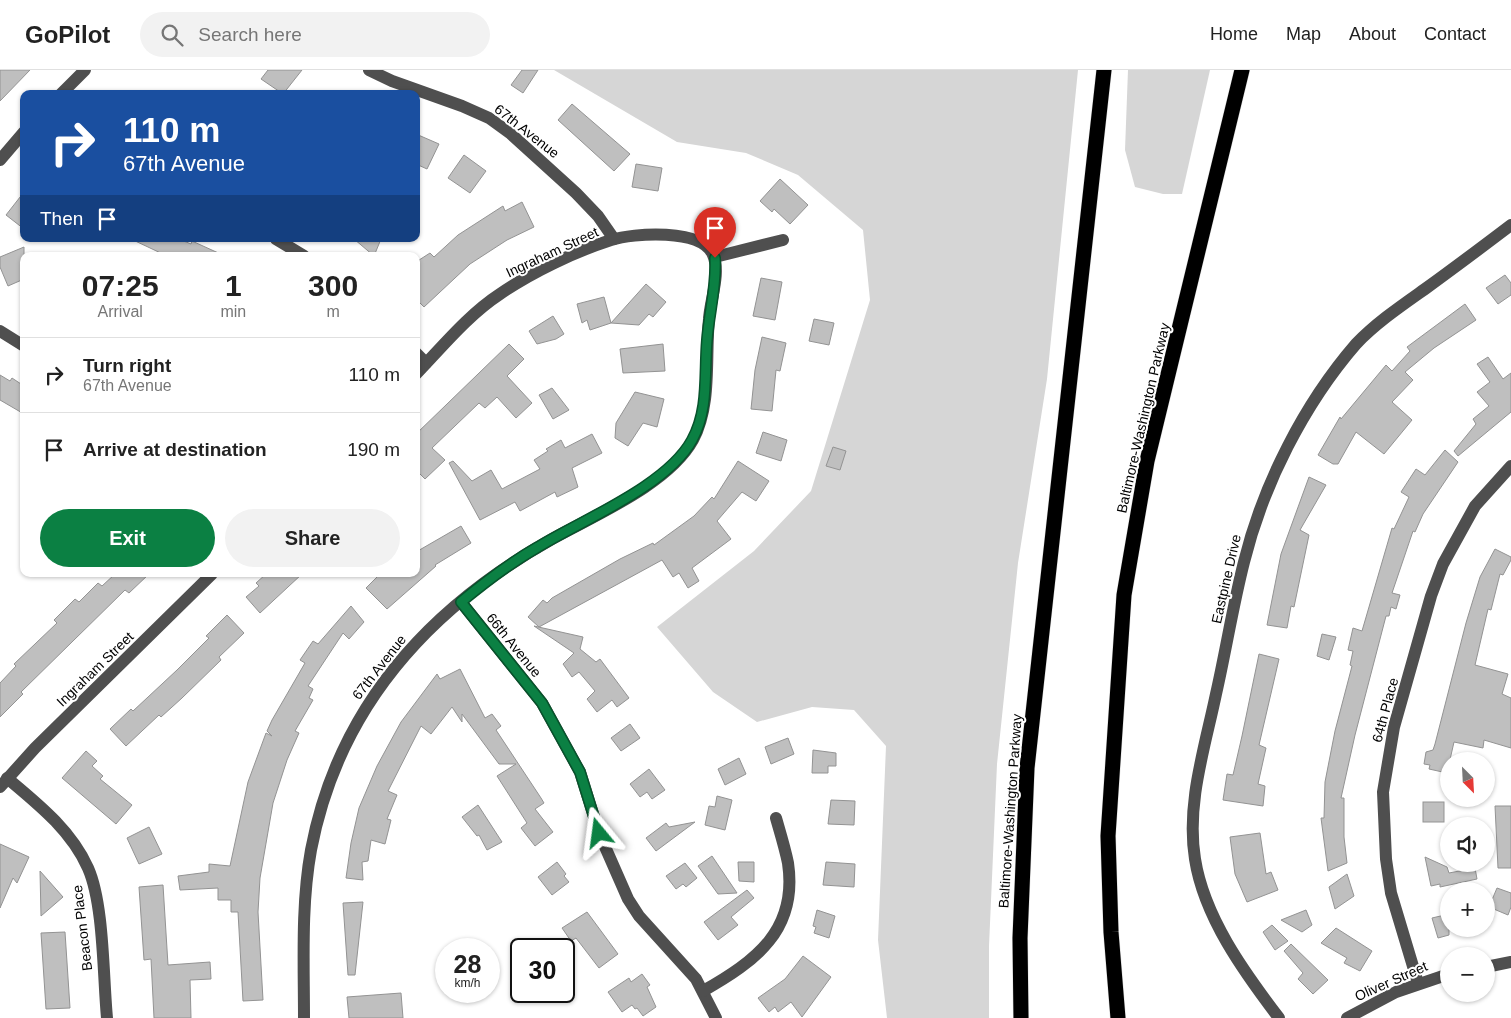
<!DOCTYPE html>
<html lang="en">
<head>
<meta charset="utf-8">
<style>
	:root { --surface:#fff; --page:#f2f2f2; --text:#222; --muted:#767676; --line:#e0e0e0; --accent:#0b8043 }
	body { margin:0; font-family:Arial,sans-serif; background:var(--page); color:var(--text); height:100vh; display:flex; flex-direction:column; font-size:19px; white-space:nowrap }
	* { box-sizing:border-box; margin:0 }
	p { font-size:16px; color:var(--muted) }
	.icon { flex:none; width:28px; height:28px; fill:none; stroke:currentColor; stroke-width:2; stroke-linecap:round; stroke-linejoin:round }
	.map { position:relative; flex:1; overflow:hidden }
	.sheet { position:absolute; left:20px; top:182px; width:400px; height:325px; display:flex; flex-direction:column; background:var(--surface); border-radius:10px; box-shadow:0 1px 4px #0004 }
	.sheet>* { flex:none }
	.top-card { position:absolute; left:20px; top:20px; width:400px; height:152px; border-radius:10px; box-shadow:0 1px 4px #0004; background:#1a4fa0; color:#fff; overflow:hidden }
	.needle { width:32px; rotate:156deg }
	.controls { position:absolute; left:1440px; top:682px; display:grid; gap:10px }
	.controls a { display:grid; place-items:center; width:55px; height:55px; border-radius:50%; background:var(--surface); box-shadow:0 1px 4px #0004; font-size:25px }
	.speed { position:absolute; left:435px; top:868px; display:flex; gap:10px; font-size:25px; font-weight:700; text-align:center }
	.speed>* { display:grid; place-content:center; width:65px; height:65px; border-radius:50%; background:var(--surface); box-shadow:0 1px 4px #0004; line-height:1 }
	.speed small { font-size:12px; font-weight:400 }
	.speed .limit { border:2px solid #111; border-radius:8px; background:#fff; color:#111 }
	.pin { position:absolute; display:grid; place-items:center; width:42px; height:42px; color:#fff; margin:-51px -21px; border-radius:50% 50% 50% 0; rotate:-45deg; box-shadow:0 0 5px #0007 }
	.pin .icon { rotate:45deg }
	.me { position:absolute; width:55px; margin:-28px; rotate:344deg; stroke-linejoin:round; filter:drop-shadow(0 0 4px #0008) }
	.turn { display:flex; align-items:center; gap:18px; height:105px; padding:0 20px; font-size:22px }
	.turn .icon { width:65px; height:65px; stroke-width:2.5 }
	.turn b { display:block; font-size:35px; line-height:42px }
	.then { display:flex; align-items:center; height:48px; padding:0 20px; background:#0003; gap:10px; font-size:19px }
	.eta { display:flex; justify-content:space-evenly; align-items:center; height:85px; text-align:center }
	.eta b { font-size:30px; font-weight:600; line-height:35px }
	.cta { display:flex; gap:10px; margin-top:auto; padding:10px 20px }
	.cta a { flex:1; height:58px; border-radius:30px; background:var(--accent); color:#fff; font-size:20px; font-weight:600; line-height:58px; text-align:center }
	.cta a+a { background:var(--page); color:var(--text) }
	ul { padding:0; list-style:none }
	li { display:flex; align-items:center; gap:15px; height:75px; padding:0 20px; border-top:1px solid var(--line) }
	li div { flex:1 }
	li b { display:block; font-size:19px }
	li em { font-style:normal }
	header { display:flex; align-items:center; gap:30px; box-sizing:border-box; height:70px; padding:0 25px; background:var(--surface); border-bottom:1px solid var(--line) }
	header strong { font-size:24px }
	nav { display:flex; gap:28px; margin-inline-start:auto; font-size:18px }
	.search { width:350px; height:45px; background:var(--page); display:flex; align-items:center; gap:12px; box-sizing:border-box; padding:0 18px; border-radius:28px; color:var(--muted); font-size:19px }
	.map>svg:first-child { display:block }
	.green { fill:#d6d6d6 }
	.building { fill:#bfbfbf; stroke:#939393 }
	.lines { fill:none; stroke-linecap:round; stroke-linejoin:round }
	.highway-casing { stroke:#dbdbdb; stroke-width:16 }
	.minor { stroke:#4f4f4f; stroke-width:12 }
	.highway { stroke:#000; stroke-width:15 }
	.route-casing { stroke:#07532c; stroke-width:12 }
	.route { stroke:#0b8043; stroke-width:9 }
	.labels { text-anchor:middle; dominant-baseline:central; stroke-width:4; stroke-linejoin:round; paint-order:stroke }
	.street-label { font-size:14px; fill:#000; stroke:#fff }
</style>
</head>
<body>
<header>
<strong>GoPilot</strong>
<div class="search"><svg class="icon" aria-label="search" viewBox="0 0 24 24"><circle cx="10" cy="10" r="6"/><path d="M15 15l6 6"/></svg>Search here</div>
<nav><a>Home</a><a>Map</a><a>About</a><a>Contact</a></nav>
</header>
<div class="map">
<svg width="1511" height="948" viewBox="0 0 1511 948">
	<rect width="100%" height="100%" fill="#fff"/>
	<g class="green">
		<path d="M554,0H1078L1047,309L1018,493L997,694L989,876V948H887L878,870L886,676L854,640L812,637L757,652L713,622L657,557L754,481L811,421L870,230L863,160L798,105L746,83L677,72Z"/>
		<path d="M1128,0H1210L1182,124H1163L1135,117L1125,80Z"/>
	</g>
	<g class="building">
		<path d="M0,0H30L0,31Z"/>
		<path d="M268,0H302L283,24L261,9Z"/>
		<path d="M522,0H538L523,23L511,15Z"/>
		<path d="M572,34L630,84L614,101L558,50Z"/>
		<path d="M416,64L439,74L427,99L416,94Z"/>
		<path d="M464,85L486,101L470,123L448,108Z"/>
		<path d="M636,94L662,98L658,121L632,117Z"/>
		<path d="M780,109L808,135L790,154L774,139L772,142L760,131Z"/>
		<path d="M24,122V159L6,145Z"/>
		<path d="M522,132L534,157L507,170L470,194L424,237L416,229V192L430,183L434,187L458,165L503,136L505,141Z"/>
		<path d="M131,169H179L191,174L192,171L225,186H167Z"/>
		<path d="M354,169H381L374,186Z"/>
		<path d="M24,177V209L8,216L0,197V187Z"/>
		<path d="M1505,205L1511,213V225L1498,234L1486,218Z"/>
		<path d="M761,208L782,212L775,250L753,246Z"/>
		<path d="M646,214L666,232L653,247L649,244L639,255L611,253L590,260L587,250L582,253L577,234L604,227L611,253Z"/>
		<path d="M1465,234L1476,250L1434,278L1405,302L1413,310L1392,332L1412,350L1384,384L1356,362L1338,394H1333L1318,385L1340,347L1341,349L1386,295L1392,301L1410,281L1407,277Z"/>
		<path d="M553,246L564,264L556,269L537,274L529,261Z"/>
		<path d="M814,249L834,253L829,275L809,271Z"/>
		<path d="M762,267L786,273L780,301L776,300L772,341L751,339L755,300Z"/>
		<path d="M509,274L524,289L507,306L532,333L516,348L497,327L485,338L479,333L432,378L445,390L425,409L416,400V364Z"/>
		<path d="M663,274L665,301L623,303L620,279Z"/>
		<path d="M1488,287L1503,309L1511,303V342L1458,386L1454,381L1476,354L1473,349L1489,336L1477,322L1490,312L1477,294Z"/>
		<path d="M0,305L10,311L12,308L24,316V344L0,330Z"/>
		<path d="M552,318L569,340L553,349L539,325Z"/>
		<path d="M635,322L664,329L657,357L643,353L628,376L615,368L616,353Z"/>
		<path d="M763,362L787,370L781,391L756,383Z"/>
		<path d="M592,364L602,383L572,398L578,417L557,427L555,422L520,441L515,432L480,450L449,393L453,391L472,411L491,400L502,419L540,399L534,390L548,381L546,379L561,370L565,378Z"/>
		<path d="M833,377L846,381L840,400L826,396Z"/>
		<path d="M1445,380L1458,392L1423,444L1415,462L1413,461L1392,523L1400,525L1396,539L1391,537L1389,546H1386L1355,665L1341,728H1344V767L1347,793L1328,801L1321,748H1324L1325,712L1335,661L1352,596L1350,595L1353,581L1348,580L1353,558L1362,561L1392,458L1394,459L1409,427L1401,422L1416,399L1425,405Z"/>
		<path d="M738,391L769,411L756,431L742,422L717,451L731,469L692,498L699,511L688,518L679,503L673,507L662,490L539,557L528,547L543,530L547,533L552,528L620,489L653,473L654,475L694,446L712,427L714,429Z"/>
		<path d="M1309,407L1326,415L1300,460L1309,465L1294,537L1291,536L1287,558L1267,555L1281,484Z"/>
		<path d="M461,456L471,473L435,495L436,496L387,539L366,518L380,504H416V482Z"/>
		<path d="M1495,479L1511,487V490L1503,505L1500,504L1491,540L1488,539L1475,595L1508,604L1502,624L1511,628V678L1484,670L1483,678L1454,672L1447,703L1429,699L1430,695L1424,694L1426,682L1433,680L1435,674L1466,553L1480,507Z"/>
		<path d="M115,504H149L129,523L125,520L21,622L23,624L0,647V613L16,596L14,594L57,553L54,550L75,529L79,532L98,513L102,516Z"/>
		<path d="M266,504H302L260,543L246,527L259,516L256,513Z"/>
		<path d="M351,536L364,552L349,569L343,563L308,616L313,619L309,628L313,630L295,661L299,663L287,690L273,733L260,808L258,842L263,930L243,931L238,842H231V830H218V818L180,820L178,806L209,802V794L230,796L248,712L266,663L272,666L267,661L272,650L305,593L300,590L313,571L318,574Z"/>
		<path d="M227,545L244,563L219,587L221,590L182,628L161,647L159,645L126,676L110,659L131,639L133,641L177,600L209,568L206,566Z"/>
		<path d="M534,556L583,567L580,579L596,592L600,589L629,628L617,637L612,630L597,642L587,629L595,621L579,602L572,607L563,594L574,583Z"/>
		<path d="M1322,564L1336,567L1329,590L1317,586Z"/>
		<path d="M1259,584L1279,589L1259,675L1266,678L1258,714L1265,716L1263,736L1223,730L1227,704L1233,705L1242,666Z"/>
		<path d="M460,599L485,648L492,644L501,656L496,660L541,728L544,733L535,739L553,762L535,776L521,758L527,753L497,706L516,694H499L462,644V652L452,637L431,664L421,656L388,721L397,725L387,749L391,750L385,774L371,770L368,791L362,792L363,810L346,808L351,773L359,738L377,696L401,652L437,604L440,609Z"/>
		<path d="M630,654L640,668L621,681L611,668Z"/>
		<path d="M788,668L794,684L771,694L765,677Z"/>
		<path d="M813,680L836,683V696H828V703H812Z"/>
		<path d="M86,681L97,691L92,696L103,706L100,709L132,735L116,754L62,708Z"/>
		<path d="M739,688L746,704L725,715L718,699Z"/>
		<path d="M649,699L665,720L652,729L647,722L640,727L630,714Z"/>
		<path d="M717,726L732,730L725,760L705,755L709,736L715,737Z"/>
		<path d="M831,730L855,731L854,755L828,754Z"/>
		<rect x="1423" y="732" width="21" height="20"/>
		<path d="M478,735L502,772L487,780L479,765L477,766L462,747Z"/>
		<path d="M1495,736H1511V798H1498Z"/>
		<path d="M695,752L656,781L646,768L666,753L669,757Z"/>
		<path d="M149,757L162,784L139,794L127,768Z"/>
		<path d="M1260,763L1266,804L1271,802L1278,820L1247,832L1235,804L1230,767Z"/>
		<path d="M0,774L29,787L17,813L13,808L0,838Z"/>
		<path d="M712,786L737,823L718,824L698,796Z"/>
		<path d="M1425,787L1447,797L1449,803L1475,798L1477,809L1440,817V814L1431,816Z"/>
		<path d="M557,792L566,804L564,806L569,812L552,825L538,807Z"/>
		<path d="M738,792H754V812L739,811Z"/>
		<path d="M826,792L855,794L854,817L823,815Z"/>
		<path d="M685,793L697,808L686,817L683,814L676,819L666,806Z"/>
		<path d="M40,801L63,827L41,846Z"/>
		<path d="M1347,804L1354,826L1335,839L1329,817Z"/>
		<path d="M163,815L168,895L210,892L211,909L190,910L191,948H154L151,889L144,890L139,817Z"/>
		<path d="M1497,818L1511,823V837L1508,845L1489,837Z"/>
		<path d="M747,820L754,828L731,847L738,855L718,870L704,852Z"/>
		<path d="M363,832L355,905H348L343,833Z"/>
		<path d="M817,840L835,846L829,868L814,863L816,857L813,856Z"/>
		<path d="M1306,840L1312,855L1302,862L1281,850Z"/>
		<path d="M587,842L618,884L599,898L576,868L571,871L562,858Z"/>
		<path d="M1449,844V865L1438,868L1432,848Z"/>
		<path d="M1272,855L1288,871L1275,880L1263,862Z"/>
		<path d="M1336,858L1372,881L1360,901L1344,893L1347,888L1321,873Z"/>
		<path d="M65,862L70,938L46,939L41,863Z"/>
		<path d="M1291,874L1328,910L1313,924L1298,909L1303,903L1284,881Z"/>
		<path d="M803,886L831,907L802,947L791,932L778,942L775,937L769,942L758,928L785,909Z"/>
		<path d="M642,904L650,915L647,917L656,937L643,946L637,938L635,939L632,935L622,942L608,922L629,908L631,912Z"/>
		<path d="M401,923L403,948H349L347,927Z"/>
	</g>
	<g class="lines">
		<g class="highway-casing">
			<g id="highway">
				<path d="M1021,948L1020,868L1027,698L1104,0"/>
				<path d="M1118,948L1111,862L1108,766L1124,525L1147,391L1242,0"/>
			</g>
		</g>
		<g class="minor">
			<path d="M369,0L392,11L462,36L489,48L511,64L576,123L598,146L614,169"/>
			<path d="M61,24L85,0"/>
			<path d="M0,90L24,62"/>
			<path d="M276,169L304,186"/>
			<path d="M715,187L783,170"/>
			<path d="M0,261L24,276"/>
			<path d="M416,283L426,293"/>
			<path d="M461,532L542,633L580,702L599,763L628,829L639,846L696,909L716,948"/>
			<path d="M7,708C38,734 71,760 88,798C104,834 103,906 107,948"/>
			<path d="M0,717L35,678L212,504"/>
			<path d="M1486,897L1511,892"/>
			<path d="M1418,913L1391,823L1386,789L1383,722L1394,657L1431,526L1443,494L1475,436L1511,396"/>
			<path d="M703,921C756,891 798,860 788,793C785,778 780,762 776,748"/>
			<path d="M304,948C304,893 301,835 311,780C338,638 427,539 552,469C595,445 669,414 693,370C712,334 705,288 709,249C710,230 721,203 713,185C702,158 633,163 611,170C574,182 532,202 500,224C468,245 443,276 416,304"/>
			<path d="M1279,948C1244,902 1204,847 1195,789C1186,734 1205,677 1216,624C1226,580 1233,535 1244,492C1263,415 1304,334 1356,274C1376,253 1401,236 1425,219C1454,198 1482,177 1511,155"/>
			<path d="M1347,948L1396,922L1449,904"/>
		</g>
		<use href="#highway" class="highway"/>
	</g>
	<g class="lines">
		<g class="route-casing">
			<path id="route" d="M599,763L580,702L542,633L461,532C485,512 510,493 538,477C582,450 667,416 692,370C709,340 704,304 707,270C709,243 717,215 715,188"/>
		</g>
		<use href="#route" class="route"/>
	</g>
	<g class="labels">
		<g class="street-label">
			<text transform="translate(527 61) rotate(38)">67th Avenue</text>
			<text transform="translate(552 182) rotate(-25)">Ingraham Street</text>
			<text transform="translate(1143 348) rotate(-77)">Baltimore-Washington Parkway</text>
			<text transform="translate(1226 509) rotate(-77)">Eastpine Drive</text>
			<text transform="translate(514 575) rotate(51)">66th Avenue</text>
			<text transform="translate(379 597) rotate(-52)">67th Avenue</text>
			<text transform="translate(95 599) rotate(-44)">Ingraham Street</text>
			<text transform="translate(1385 640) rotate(-75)">64th Place</text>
			<text transform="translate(1010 741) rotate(-86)">Baltimore-Washington Parkway</text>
			<text transform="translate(82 858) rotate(-97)">Beacon Place</text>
			<text transform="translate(1391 911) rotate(-24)">Oliver Street</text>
		</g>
	</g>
</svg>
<div class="controls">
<a><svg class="needle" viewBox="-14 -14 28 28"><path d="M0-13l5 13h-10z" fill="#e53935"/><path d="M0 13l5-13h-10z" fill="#767676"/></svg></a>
<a><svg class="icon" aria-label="sound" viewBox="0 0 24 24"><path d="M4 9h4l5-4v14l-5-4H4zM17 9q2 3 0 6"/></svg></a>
<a>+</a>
<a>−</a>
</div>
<div class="speed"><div>28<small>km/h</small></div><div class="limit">30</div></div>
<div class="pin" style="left:715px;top:188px;background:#d93025"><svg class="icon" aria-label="arrive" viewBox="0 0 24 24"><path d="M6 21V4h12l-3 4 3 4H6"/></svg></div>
<svg class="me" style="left:599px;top:763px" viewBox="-20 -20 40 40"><path d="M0-17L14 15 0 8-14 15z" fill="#0b8043" stroke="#fff" stroke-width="4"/></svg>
<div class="top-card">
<div class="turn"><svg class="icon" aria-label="right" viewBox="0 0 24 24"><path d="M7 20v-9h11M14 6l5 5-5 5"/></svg><div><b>110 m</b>67th Avenue</div></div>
<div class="then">Then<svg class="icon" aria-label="arrive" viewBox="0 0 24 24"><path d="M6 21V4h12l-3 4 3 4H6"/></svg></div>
</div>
<section class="sheet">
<div class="eta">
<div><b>07:25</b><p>Arrival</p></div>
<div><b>1</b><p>min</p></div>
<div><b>300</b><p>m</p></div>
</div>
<ul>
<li><svg class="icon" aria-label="right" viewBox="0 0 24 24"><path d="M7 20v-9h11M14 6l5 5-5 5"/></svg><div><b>Turn right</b><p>67th Avenue</p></div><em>110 m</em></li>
<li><svg class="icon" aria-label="arrive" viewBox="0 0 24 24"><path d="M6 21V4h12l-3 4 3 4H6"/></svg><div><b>Arrive at destination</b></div><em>190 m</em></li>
</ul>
<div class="cta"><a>Exit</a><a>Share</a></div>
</section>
</div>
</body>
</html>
